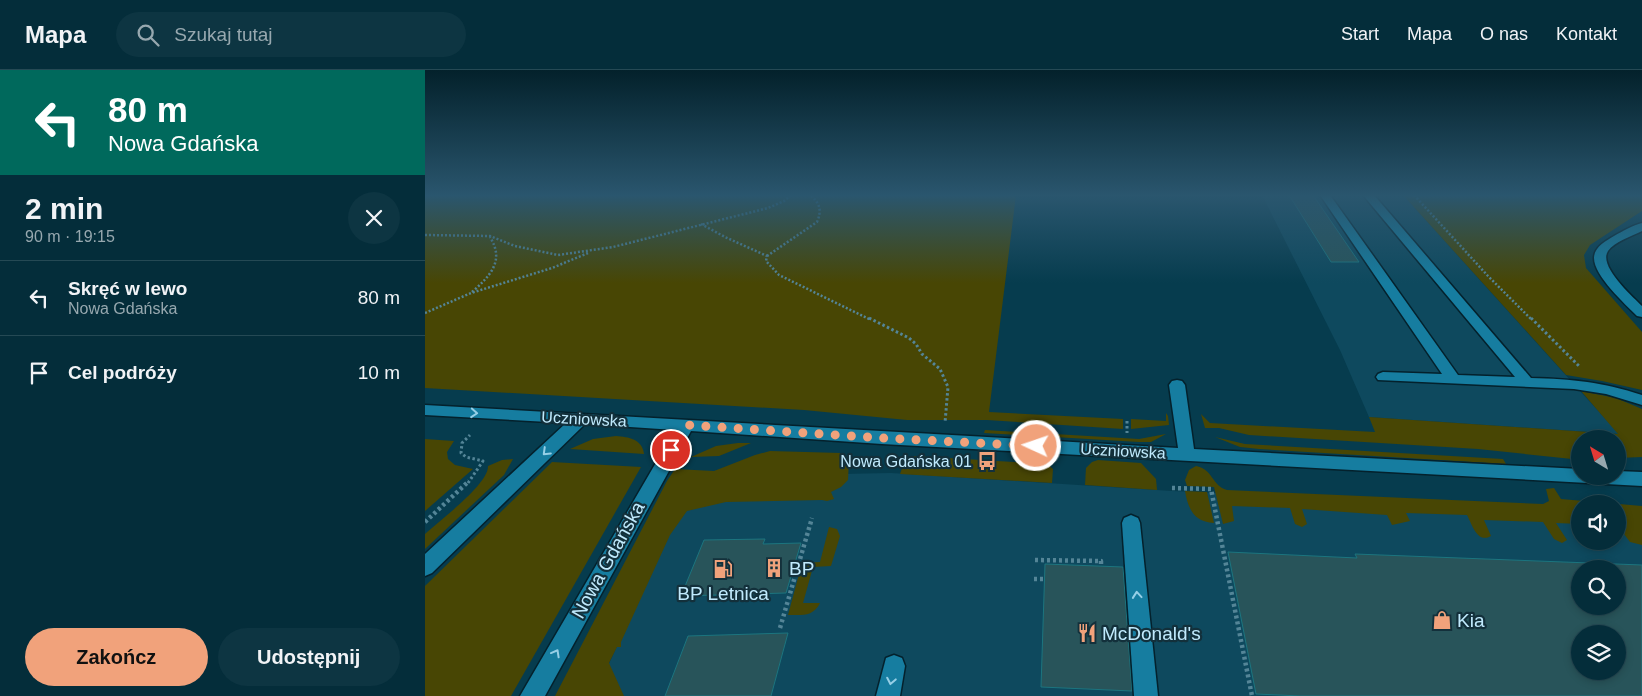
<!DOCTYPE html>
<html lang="pl">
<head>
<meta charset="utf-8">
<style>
	:root { --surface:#042d3a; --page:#0d3542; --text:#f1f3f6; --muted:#97a8af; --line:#254954; --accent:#f1a27b }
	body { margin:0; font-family:Arial,sans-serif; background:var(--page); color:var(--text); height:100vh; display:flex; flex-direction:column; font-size:19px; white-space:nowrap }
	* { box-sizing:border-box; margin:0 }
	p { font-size:16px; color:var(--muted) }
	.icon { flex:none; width:28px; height:28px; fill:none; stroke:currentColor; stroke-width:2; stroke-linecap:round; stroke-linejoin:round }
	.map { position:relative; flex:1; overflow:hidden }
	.details { display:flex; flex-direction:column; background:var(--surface); width:425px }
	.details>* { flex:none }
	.hud { background:#00695c; color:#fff; overflow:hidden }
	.needle { width:32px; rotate:322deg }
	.controls { position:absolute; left:1146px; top:360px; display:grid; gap:10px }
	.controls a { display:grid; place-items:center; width:55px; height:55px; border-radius:50%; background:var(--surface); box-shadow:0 2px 8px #0003,0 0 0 1px var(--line); font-size:25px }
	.pin { position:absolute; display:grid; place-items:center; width:42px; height:42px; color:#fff; margin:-21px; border:2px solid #fff; border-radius:50%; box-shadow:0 1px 5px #0007 }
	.me { position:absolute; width:55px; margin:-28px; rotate:273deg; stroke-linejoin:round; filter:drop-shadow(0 0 4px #0008) }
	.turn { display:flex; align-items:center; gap:18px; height:105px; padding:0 25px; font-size:22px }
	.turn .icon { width:65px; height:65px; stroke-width:2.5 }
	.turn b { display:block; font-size:35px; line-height:42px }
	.round { display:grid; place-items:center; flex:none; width:52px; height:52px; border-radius:26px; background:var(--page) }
	.headline { display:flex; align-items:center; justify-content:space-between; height:85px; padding:0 25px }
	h1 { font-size:30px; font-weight:800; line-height:38px }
	.button { display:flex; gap:10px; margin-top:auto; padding:10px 25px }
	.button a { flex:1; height:58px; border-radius:30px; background:var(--accent); color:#111; font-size:20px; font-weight:800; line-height:58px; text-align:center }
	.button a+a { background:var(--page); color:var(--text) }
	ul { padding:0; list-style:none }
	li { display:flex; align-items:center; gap:15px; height:75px; padding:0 25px; border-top:1px solid var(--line) }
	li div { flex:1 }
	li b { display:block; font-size:19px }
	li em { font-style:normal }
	header { display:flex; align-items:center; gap:30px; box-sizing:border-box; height:70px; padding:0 25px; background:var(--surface); border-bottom:1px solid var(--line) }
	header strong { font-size:24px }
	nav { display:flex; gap:28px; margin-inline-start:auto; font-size:18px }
	.search { width:350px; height:45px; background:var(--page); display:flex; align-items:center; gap:12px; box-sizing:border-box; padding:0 18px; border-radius:28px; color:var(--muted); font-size:19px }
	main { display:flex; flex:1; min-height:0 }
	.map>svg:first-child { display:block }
	.built { fill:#0e495e; fill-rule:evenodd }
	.green { fill:#484604 }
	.building { fill:#28545a; stroke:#1c757f; fill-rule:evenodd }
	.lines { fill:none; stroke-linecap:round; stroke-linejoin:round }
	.minor-casing { stroke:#04212c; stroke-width:3 }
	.path-far2 { stroke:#548597; stroke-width:2.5; stroke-dasharray:2 2; stroke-linecap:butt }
	.path-far1 { stroke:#548597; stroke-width:3; stroke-dasharray:2.5 2.5; stroke-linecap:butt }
	.path { stroke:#548597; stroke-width:4.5; stroke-dasharray:3 3; stroke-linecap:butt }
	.minor { fill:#167da0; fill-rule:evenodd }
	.oneway { stroke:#96cfe6 }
	.route { stroke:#f1a27b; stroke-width:9; stroke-dasharray:0 16.2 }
	.labels { text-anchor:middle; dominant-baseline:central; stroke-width:4.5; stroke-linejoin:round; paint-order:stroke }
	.street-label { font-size:16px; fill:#c0eafd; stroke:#13303b }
	.poi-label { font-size:16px; fill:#c0eafd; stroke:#13303b; text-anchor:end }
	.near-street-label { font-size:19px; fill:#c0eafd; stroke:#13303b }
	.near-poi-label { font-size:19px; fill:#c0eafd; stroke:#13303b; text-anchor:start }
</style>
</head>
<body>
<header>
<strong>Mapa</strong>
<div class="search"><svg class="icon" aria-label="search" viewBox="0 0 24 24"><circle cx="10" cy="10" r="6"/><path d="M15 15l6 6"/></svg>Szukaj tutaj</div>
<nav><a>Start</a><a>Mapa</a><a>O nas</a><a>Kontakt</a></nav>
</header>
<main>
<section class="details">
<div class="hud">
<div class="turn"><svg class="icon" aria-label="left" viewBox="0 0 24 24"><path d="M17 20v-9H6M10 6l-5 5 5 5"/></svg><div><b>80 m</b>Nowa Gdańska</div></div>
</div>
<div class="headline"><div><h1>2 min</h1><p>90 m · 19:15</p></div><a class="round"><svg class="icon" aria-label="close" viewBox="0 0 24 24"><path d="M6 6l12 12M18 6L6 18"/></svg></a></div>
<ul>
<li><svg class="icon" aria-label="left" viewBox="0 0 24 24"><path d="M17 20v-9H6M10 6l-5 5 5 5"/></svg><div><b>Skręć w lewo</b><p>Nowa Gdańska</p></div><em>80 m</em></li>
<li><svg class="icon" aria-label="arrive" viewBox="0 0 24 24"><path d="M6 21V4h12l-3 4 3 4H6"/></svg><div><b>Cel podróży</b></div><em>10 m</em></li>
</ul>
<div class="button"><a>Zakończ</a><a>Udostępnij</a></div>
</section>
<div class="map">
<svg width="1217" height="626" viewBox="0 0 1217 626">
	<rect width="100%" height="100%" fill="#063c4e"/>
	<g class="built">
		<path d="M837,125H978L1194,364L944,347L915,280Z"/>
		<path d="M466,403L747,421L1155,438V471H1192L1193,452L1217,464V626H169L259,432L416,404ZM1155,499H1192V536H1155ZM1155,564H1192V601H1155Z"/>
	</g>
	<g class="green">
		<path d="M0,125H591L564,342L698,349V359L562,350H482L379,340L0,318Z"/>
		<path d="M978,125H1217V141L1165,175L1159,185L1161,198L1217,262V320L1177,311L1141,305Z"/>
		<path d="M1156,321L1191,328L1217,339V387L1193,388L1192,369H1155V389H1147L1053,379L824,365L794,358H780L776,344L785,353L950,362L944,347L1193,364Z"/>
		<path d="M741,343L743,346L744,355L706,359V349L741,351Z"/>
		<path d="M560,360L714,369L741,364L726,372H714L559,363Z"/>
		<path d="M191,366C204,367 217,369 219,384L145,379L168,369Z"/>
		<path d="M790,367L820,374L1078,389L1081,394L834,379L815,377Z"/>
		<path d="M0,369L29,371L22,382L23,389L30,395L48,399L0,441Z"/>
		<path d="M313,373H326L294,386L266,387L291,376Z"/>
		<path d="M345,381L416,383L424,390L423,410L416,417L406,422L409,429L402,431L397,430L301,432L262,441L245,465L196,572V577H192L184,593L199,626H130L242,411L250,399L289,401L330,385Z"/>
		<path d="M490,386L622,394L628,399L627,413L475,404L480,390Z"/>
		<path d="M88,389L79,405L0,479V464C14,451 64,414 63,396L77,390Z"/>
		<path d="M673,390L716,393L731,409L732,420L660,415L661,398L667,392Z"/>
		<path d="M127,392L216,397L86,626H0V516Z"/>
		<path d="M771,396C788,399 787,416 802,420L1118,434L1124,431L1121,419L1129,418L1136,429L1217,436V475L1205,472L1193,456L1192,434H1155V454L1131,453L1142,470L1137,473L1129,469L1118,452L1059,450L1066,466C1052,474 1047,454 1042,445L981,443L985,451L967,455L962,445L877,439L882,454L877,457L870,454L865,438L807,436L809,451L798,454L789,417L762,416L760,410L764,400Z"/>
		<path d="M760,421L782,422L789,453C769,452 763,439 760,421Z"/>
		<path d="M404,457L412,459L415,466L406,496L388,497L378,533H395C388,547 377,545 363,545L377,493L395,492Z"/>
	</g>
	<g class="building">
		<path d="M864,125H888L934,192H906Z"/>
		<path d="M340,469L338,474L376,473L361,523L256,526L279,470Z"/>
		<path d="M803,482L932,488L930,484L1217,495V626H876L831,624ZM1155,499H1192V536H1155ZM1155,564H1192V601H1155Z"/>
		<path d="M620,494L698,497L707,621L616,617Z"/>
		<path d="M363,563L346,626H240L263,566Z"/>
	</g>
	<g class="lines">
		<g class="minor-casing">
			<g id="minor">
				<path d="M895,125H905L1033,305L1090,307L938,125H949L1106,308C1148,309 1177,312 1217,325V335L1181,324L1149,319L953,310L951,307L953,304L958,302L1017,304Z"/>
				<path d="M1217,153V161C1207,166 1189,172 1183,181C1173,196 1207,226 1217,236V247L1212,246C1200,234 1169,206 1169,188C1169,177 1181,171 1189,166C1198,161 1208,155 1217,153Z"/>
				<path d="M752,310L757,311L760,315L769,379L1155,399V406H1192V401L1217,402V416L457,374L266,361L120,626H95L250,360L160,354L7,503L0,506V484L141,353L0,345V335L753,378L744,315L747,311Z"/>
				<path d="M706,445L713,448L715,453L733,626H709L697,453L699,448Z"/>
				<path d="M469,585L477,588L480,596L475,626H451L461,588Z"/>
			</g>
		</g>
		<g class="path-far2">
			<path d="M989,125L1063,206L1107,250"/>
			<path d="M276,154L300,167L342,186L341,191L354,205L446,250"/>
			<path d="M0,165L65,166L90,176L133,185L188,177L343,138L359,131L366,125"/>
			<path d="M342,186L392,152C397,140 395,133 385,125"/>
			<path d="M47,222C65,206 80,191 65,167"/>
			<path d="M0,243L46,223L127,198L163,183"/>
		</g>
		<g class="path-far1">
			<path d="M444,248L484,268L491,274L497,284L515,299L523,317L520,353"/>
			<path d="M1106,248L1155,297"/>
			<path d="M702,351V363"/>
			<path d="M43,413L58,391L41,387L36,383L37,373L45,365"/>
		</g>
		<g class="path">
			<path d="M747,418L786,419L827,626"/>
			<path d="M0,452L44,411"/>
			<path d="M610,490L676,491V496"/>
			<path d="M609,509H620"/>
			<path d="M355,558L387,448"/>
		</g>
		<use href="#minor" class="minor"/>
	</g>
	<defs><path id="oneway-chevron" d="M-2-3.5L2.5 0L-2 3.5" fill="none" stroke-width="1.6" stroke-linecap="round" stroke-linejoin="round" transform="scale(1.25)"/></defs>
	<g class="oneway">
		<use href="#oneway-chevron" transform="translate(49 343) rotate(4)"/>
		<use href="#oneway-chevron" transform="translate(121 382) rotate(136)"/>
		<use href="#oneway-chevron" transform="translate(712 525) rotate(-95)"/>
		<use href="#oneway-chevron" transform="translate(131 583) rotate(-61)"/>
		<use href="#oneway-chevron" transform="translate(466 611) rotate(101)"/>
	</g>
	<linearGradient id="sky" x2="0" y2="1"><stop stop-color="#03212b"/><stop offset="0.59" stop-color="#2a566e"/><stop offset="1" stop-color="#2a566e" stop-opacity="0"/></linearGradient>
	<rect width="1217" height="213" fill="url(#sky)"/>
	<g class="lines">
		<path class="route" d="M246,380L262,355L457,368L611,376"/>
	</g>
	<defs>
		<g id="bus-bare" transform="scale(1.5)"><path d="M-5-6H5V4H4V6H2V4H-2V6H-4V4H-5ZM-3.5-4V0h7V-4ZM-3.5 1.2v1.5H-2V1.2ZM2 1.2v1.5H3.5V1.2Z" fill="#f1a27b" stroke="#13303b" stroke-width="2.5" paint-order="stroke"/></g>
		<g id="building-bare" transform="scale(1.5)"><path d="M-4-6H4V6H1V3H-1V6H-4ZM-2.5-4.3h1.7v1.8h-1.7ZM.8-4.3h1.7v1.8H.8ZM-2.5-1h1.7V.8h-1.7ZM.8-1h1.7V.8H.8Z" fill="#f1a27b" stroke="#13303b" stroke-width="2.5" paint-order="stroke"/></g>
		<g id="fuel-bare" transform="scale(1.5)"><path d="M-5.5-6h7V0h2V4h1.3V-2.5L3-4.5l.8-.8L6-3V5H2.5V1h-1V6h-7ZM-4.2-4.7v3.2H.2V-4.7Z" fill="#f1a27b" stroke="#13303b" stroke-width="2.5" paint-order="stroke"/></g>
		<g id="shop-bare" transform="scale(1.5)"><path d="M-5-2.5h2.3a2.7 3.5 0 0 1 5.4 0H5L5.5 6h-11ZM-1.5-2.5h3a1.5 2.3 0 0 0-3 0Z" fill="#f1a27b" stroke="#13303b" stroke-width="2.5" paint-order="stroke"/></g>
		<g id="restaurant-bare" transform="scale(1.5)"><path d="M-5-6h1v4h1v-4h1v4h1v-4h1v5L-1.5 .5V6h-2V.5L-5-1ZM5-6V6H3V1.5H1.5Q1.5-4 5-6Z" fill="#f1a27b" stroke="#13303b" stroke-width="2.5" paint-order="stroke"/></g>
	</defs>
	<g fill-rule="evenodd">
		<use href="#bus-bare" x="562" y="391"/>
		<use href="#building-bare" x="349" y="498"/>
		<use href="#fuel-bare" x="298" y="499"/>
		<use href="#shop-bare" x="1017" y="550"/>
		<use href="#restaurant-bare" x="662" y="563"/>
	</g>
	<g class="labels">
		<g class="street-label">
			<text transform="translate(159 349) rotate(3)">Uczniowska</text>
			<text transform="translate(698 381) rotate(3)">Uczniowska</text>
		</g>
		<g class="poi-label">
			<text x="547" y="391">Nowa Gdańska 01</text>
		</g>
		<g class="near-street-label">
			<text transform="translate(183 490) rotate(-61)">Nowa Gdańska</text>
		</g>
		<g class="near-poi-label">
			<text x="364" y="498">BP</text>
			<text x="298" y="523" text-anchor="middle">BP Letnica</text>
			<text x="1032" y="550">Kia</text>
			<text x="677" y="563">McDonald's</text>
		</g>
	</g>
</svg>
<div class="controls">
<a><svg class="needle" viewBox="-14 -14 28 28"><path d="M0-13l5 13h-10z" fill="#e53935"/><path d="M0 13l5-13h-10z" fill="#97a8af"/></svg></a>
<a><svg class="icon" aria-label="sound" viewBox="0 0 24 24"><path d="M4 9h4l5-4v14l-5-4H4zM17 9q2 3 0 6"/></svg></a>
<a><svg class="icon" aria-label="search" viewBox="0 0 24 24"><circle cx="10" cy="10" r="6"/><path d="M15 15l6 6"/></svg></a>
<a><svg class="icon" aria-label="layers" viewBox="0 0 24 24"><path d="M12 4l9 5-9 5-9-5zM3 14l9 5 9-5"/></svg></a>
</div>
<div class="pin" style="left:246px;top:380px;background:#d93025"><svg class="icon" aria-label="arrive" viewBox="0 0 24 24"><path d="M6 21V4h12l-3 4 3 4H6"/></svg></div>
<svg class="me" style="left:611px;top:376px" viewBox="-20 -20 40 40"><circle r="17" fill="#f1a27b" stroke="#fff" stroke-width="3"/><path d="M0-11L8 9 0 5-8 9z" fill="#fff"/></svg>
</div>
</main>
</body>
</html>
